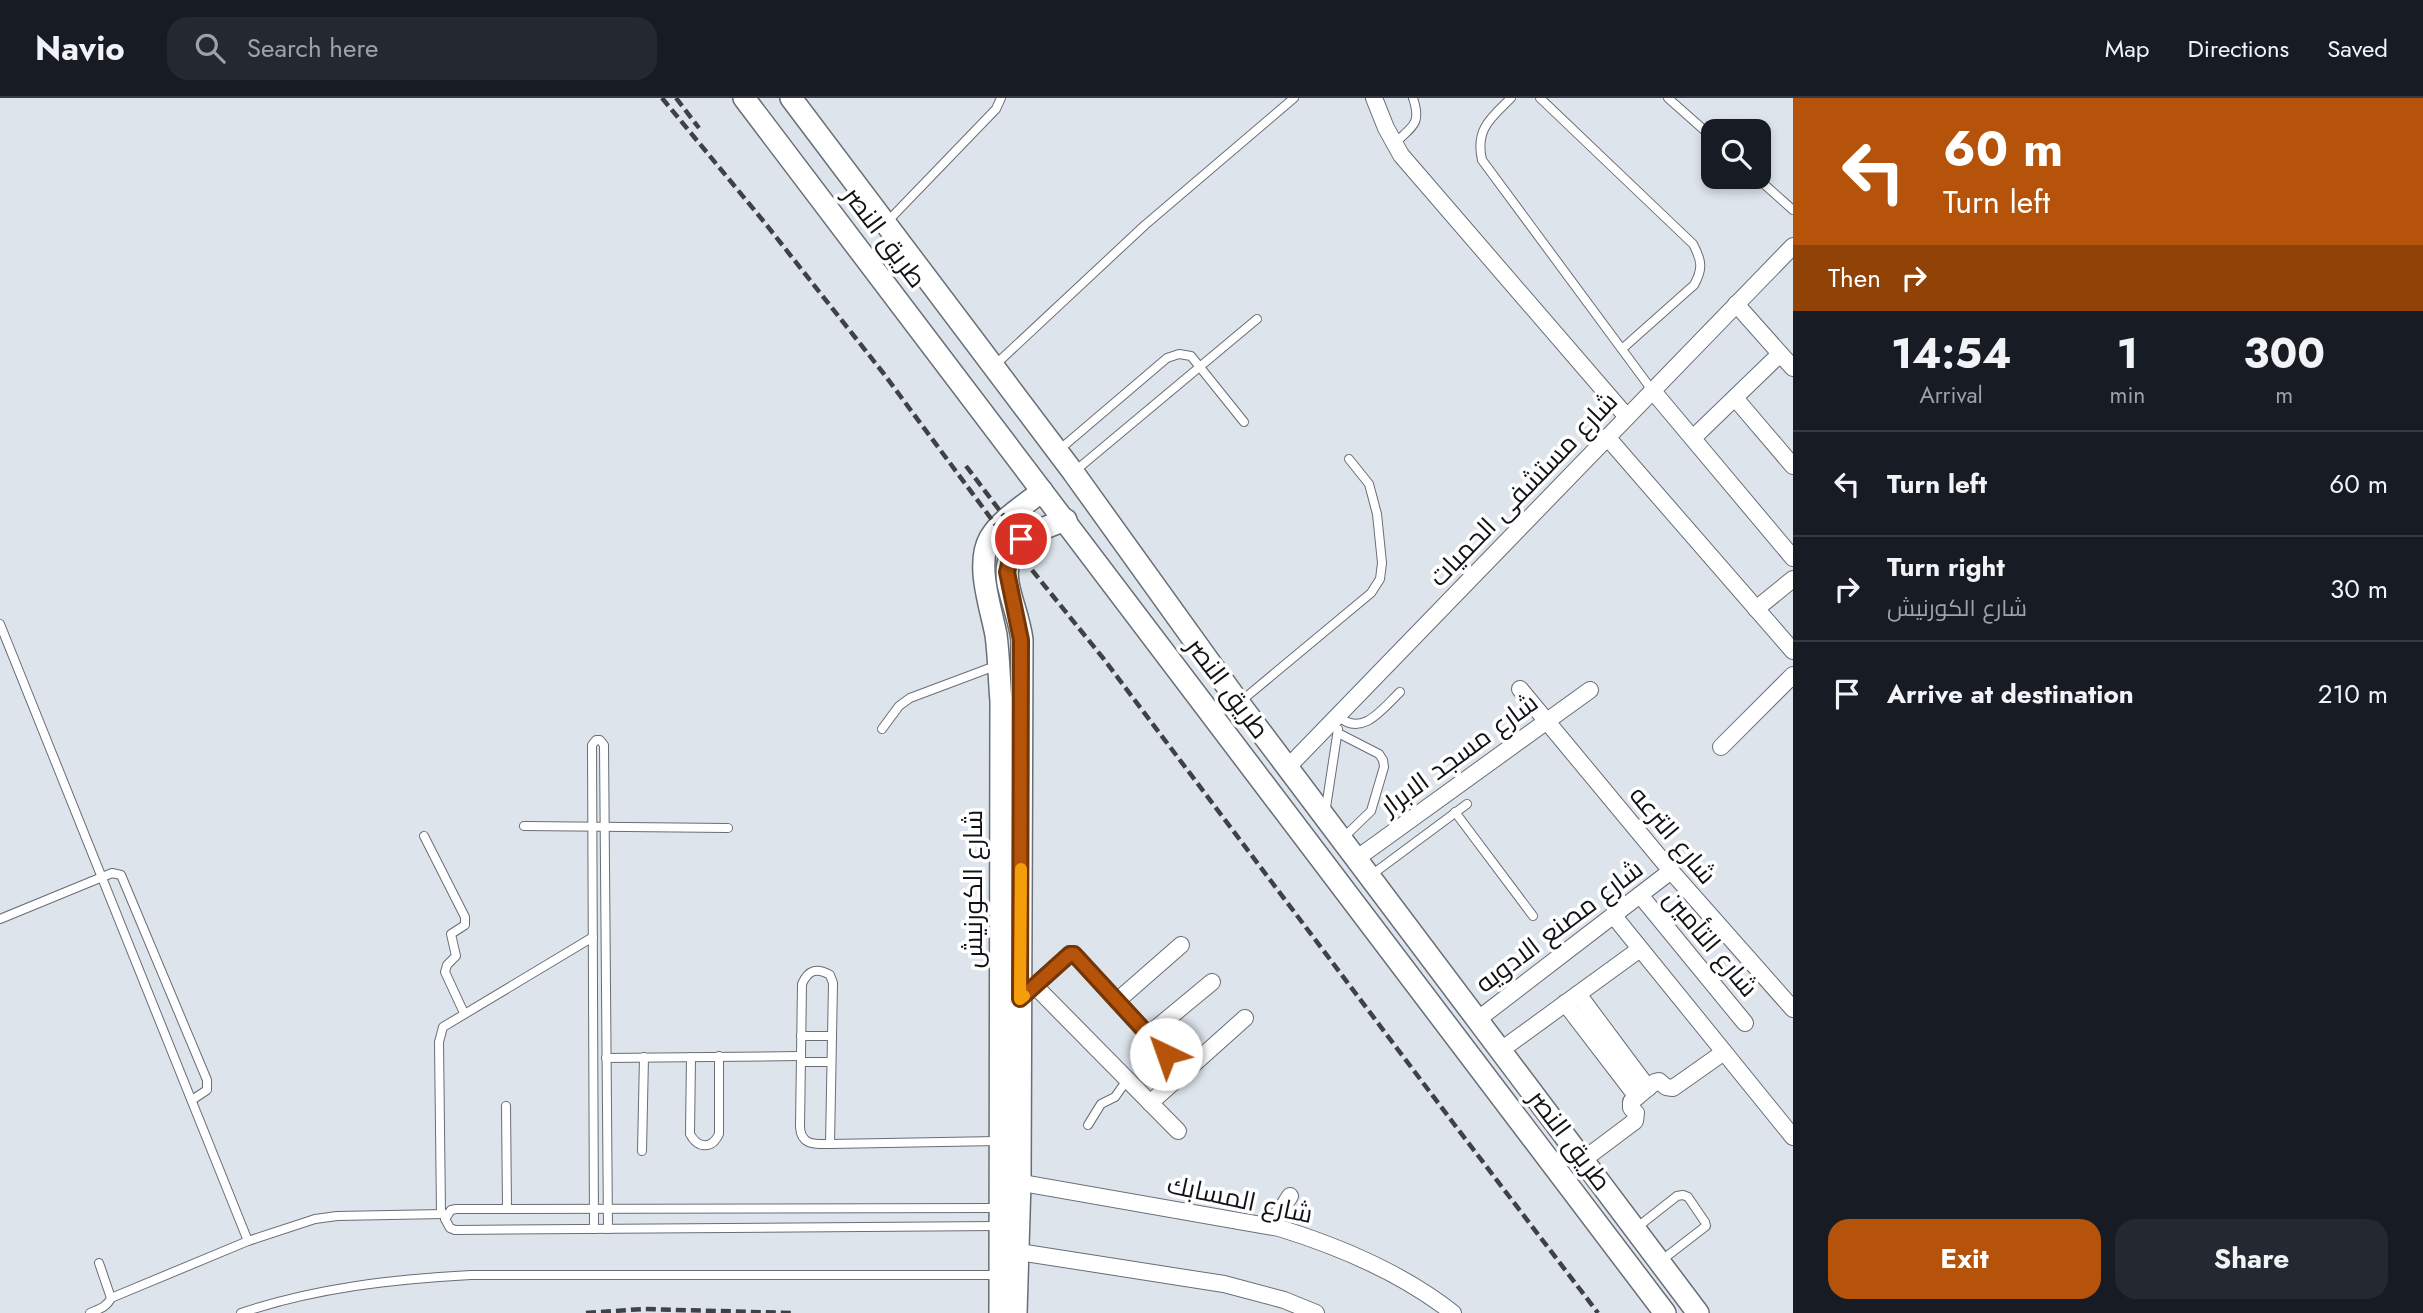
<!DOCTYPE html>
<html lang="en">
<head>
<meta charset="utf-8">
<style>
	:root { --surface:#171b24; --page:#242831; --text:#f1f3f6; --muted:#9ea1a6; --line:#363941; --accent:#b45309 }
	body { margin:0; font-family:Jost,Cairo,sans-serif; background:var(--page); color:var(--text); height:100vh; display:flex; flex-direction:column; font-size:26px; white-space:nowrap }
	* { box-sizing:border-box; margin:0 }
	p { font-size:23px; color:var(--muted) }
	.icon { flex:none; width:38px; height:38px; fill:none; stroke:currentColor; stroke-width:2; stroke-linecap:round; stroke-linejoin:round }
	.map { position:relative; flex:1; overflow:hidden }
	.drawer { display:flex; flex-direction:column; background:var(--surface); width:630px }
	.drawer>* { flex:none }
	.top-card { background:#b45309; color:#fff; overflow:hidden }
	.buttons { position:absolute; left:1701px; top:21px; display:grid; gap:14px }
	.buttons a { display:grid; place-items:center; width:70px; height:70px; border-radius:14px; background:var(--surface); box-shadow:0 4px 10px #0003; font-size:35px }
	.pin { position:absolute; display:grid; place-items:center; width:60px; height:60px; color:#fff; margin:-30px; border:4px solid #fff; border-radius:50%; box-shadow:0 2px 7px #0007 }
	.me { position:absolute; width:77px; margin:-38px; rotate:318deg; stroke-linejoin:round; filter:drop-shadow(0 0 5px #0008) }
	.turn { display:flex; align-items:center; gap:24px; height:147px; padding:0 35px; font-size:32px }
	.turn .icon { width:91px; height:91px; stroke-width:2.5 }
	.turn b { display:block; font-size:49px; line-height:60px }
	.then { display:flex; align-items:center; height:66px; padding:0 35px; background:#0003; gap:14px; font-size:26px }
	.eta { display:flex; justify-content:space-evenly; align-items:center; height:119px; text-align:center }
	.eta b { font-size:42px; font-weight:700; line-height:49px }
	.button { display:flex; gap:14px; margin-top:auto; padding:14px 35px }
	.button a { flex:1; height:80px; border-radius:21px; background:var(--accent); color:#fff; font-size:28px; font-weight:700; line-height:80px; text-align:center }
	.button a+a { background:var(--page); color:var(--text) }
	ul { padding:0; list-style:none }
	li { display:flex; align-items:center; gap:21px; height:105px; padding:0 35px; border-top:2px solid var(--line) }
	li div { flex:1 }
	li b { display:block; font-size:26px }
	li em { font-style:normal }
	header { display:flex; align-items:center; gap:42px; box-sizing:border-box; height:98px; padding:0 35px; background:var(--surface); border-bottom:2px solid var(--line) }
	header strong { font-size:33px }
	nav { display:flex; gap:38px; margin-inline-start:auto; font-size:24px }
	.search { width:490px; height:63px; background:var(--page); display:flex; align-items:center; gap:18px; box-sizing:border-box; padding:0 24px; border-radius:21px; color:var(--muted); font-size:26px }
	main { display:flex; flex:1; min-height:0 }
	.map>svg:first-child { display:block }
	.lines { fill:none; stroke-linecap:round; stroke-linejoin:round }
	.lane-casing { stroke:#686e76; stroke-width:10 }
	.street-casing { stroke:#686e76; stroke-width:18 }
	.secondary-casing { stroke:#686e76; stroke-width:24 }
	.lane { stroke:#fff; stroke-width:8 }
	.street { stroke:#fff; stroke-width:16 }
	.secondary { stroke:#fff; stroke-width:21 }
	.rail { stroke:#3e4145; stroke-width:4.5; stroke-dasharray:10 5; stroke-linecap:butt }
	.route-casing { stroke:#753606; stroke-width:18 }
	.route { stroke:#b45309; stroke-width:12 }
	.slow { stroke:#f59e0b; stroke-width:12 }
	.labels { text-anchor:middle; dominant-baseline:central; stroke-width:7; stroke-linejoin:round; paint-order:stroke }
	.street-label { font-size:26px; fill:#101215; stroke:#fff }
</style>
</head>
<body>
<header>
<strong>Navio</strong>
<div class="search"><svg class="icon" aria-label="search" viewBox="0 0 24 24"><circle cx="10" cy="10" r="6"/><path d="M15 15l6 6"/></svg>Search here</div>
<nav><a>Map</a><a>Directions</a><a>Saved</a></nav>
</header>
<main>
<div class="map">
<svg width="1793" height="1215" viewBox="0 0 1793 1215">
	<rect width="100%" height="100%" fill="#dde4ec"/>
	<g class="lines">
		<g class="lane-casing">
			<g id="lane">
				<path d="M1511,0C1491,20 1475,31 1482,62L1652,292"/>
				<path d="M1540,0L1693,146C1702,163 1703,171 1694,187L1622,251"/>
				<path d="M1668,0L1713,40"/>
				<path d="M1394,46C1412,28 1422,27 1413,0"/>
				<path d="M1756,79L1793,112"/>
				<path d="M887,124L996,11L1001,0"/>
				<path d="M994,268L1145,127L1294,0"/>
				<path d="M1059,352L1167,260L1179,256L1191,258L1244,324"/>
				<path d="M1075,373L1257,221"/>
				<path d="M0,526L248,1143"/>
				<path d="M1240,604L1371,495L1380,481L1382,465L1377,416L1369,386L1349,361"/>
				<path d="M1338,618C1362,640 1382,611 1400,594"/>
				<path d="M882,631L899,608L910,600L998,567"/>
				<path d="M1338,635L1379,656L1383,662L1384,669L1371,713L1342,741"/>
				<path d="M1455,714L1533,818"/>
				<path d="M1325,716L1338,631"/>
				<path d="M524,728L728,730"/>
				<path d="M424,738L465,819V827L451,836L456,858L447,867L445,874L464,915"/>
				<path d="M1370,778L1467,706"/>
				<path d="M0,821L112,775L121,777L207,982V992L192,1002"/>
				<path d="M801,938H832"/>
				<path d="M691,959L690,1036C698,1051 712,1051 719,1036V958"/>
				<path d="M606,960L801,958"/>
				<path d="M801,964H831"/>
				<path d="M506,1008L507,1111"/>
				<path d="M1088,1027L1101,1006L1115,999L1127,982"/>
				<path d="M830,1046L833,885L830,877C817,869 808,872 802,886L800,1029C801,1048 816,1046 830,1046L998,1043"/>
				<path d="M642,1053L644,959"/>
				<path d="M998,1110L456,1111L451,1112L445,1121L450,1130L455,1132L999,1128"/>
				<path d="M441,1116L439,944L443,929L593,839"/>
				<path d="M594,1131L592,647L596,642H600L604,647L608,1131"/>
				<path d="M1635,1131L1677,1098L1683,1097L1688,1099L1705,1124L1706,1128L1662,1162"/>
				<path d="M111,1200L248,1143L315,1121L337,1118L444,1116"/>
				<path d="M90,1215C99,1211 107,1209 111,1200L99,1165"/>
				<path d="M241,1215C315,1190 394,1181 471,1177H1000"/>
			</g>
		</g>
		<g class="street-casing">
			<g id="street">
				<path d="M1374,0L1386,30L1401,57L1627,319"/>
				<path d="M1736,206L1793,270"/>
				<path d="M1652,292L1793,460"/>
				<path d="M1735,300L1793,368"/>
				<path d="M1607,339L1793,553"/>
				<path d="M1693,340L1780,256"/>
				<path d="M1756,511L1793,481"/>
				<path d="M1520,591L1671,773L1793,911"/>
				<path d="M1721,649L1793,577"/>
				<path d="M1288,669L1793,148"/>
				<path d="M1356,761L1590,592"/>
				<path d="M1640,797L1745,925"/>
				<path d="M1613,817L1793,1039"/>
				<path d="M1035,888L1178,1033"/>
				<path d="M1578,896L1648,990"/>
				<path d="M1020,901L1070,856H1074L1183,975"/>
				<path d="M1117,903L1181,847"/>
				<path d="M1565,905L1637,999"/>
				<path d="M1477,922L1671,773"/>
				<path d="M1148,937L1212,884"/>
				<path d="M1501,952L1640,851"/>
				<path d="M1150,1005L1245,920"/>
				<path d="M1583,1062L1635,1023L1636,1015L1631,1010V1004L1655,984L1659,983L1666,989L1673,990L1724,954"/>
				<path d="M1011,1083L1279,1130C1341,1149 1402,1175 1453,1215"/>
				<path d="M1271,1128L1290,1098"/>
				<path d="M1019,1154L1224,1186L1284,1202L1316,1215"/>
			</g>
		</g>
		<g class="secondary-casing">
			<g id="secondary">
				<path d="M744,0L1665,1215"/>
				<path d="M791,0L1073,374L1239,605L1698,1215"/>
				<path d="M1000,1215L1001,603C999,581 999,559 996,537C991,510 975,466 990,440C1001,421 1025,407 1042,393"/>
				<path d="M1016,1215L1020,1084L1022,542C1020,525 1014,510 1010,494C997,448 1030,434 1066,422"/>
			</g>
		</g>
		<use href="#lane" class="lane"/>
		<use href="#street" class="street"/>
		<use href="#secondary" class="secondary"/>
		<g class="rail">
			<path d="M662,0L765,125L884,276L998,430L1103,560L1454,1026L1598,1215"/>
			<path d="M676,0L699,30"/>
			<path d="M966,368L1025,446"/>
			<path d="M586,1215L643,1211L793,1215"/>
		</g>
	</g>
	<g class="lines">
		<g class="route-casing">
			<path id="route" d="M1021,441L1012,454L1007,474L1021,542L1020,901L1070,856H1074L1166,956"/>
		</g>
		<use href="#route" class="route"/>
		<path class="slow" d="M1021,771L1020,901L1024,898"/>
	</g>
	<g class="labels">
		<g class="street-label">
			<text transform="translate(885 139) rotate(53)">طريق النصر</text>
			<text transform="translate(1523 391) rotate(-46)">شارع مستشفى الحميات</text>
			<text transform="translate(1228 590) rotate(53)">طريق النصر</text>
			<text transform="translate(1459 656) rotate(-36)">شارع مسجد الابرار</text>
			<text transform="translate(1673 737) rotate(50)">شارع الترعه</text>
			<text transform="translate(973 791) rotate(-90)">شارع الكورنيش</text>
			<text transform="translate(1559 828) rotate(-37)">شارع مصنع الادويه</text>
			<text transform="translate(1711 845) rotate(50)">شارع التأمين</text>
			<text transform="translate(1570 1042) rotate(53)">طريق النصر</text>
			<text transform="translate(1240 1101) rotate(12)">شارع المسابك</text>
		</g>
	</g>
</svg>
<div class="buttons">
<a><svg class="icon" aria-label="search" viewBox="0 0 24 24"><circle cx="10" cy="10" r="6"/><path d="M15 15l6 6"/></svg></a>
</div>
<div class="pin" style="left:1021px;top:441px;background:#d93025"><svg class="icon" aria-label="arrive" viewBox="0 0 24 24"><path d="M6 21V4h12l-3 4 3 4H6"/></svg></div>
<svg class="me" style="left:1166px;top:956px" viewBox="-20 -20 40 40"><circle r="19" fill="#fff"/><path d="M0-13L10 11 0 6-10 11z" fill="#b45309"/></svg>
</div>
<section class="drawer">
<div class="top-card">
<div class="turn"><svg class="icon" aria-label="left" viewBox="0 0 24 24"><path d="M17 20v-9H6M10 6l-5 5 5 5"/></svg><div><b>60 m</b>Turn left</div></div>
<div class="then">Then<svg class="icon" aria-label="right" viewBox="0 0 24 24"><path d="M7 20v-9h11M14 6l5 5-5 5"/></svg></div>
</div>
<div class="eta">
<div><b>14:54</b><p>Arrival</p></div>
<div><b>1</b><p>min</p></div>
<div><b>300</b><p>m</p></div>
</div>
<ul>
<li><svg class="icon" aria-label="left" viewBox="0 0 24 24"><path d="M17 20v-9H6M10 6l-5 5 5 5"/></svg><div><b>Turn left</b></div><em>60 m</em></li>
<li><svg class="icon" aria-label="right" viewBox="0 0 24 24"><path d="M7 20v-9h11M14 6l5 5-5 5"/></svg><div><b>Turn right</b><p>شارع الكورنيش</p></div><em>30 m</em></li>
<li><svg class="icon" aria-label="arrive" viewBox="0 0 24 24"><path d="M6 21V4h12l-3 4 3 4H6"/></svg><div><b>Arrive at destination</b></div><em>210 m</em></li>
</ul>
<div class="button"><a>Exit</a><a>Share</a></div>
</section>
</main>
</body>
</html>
